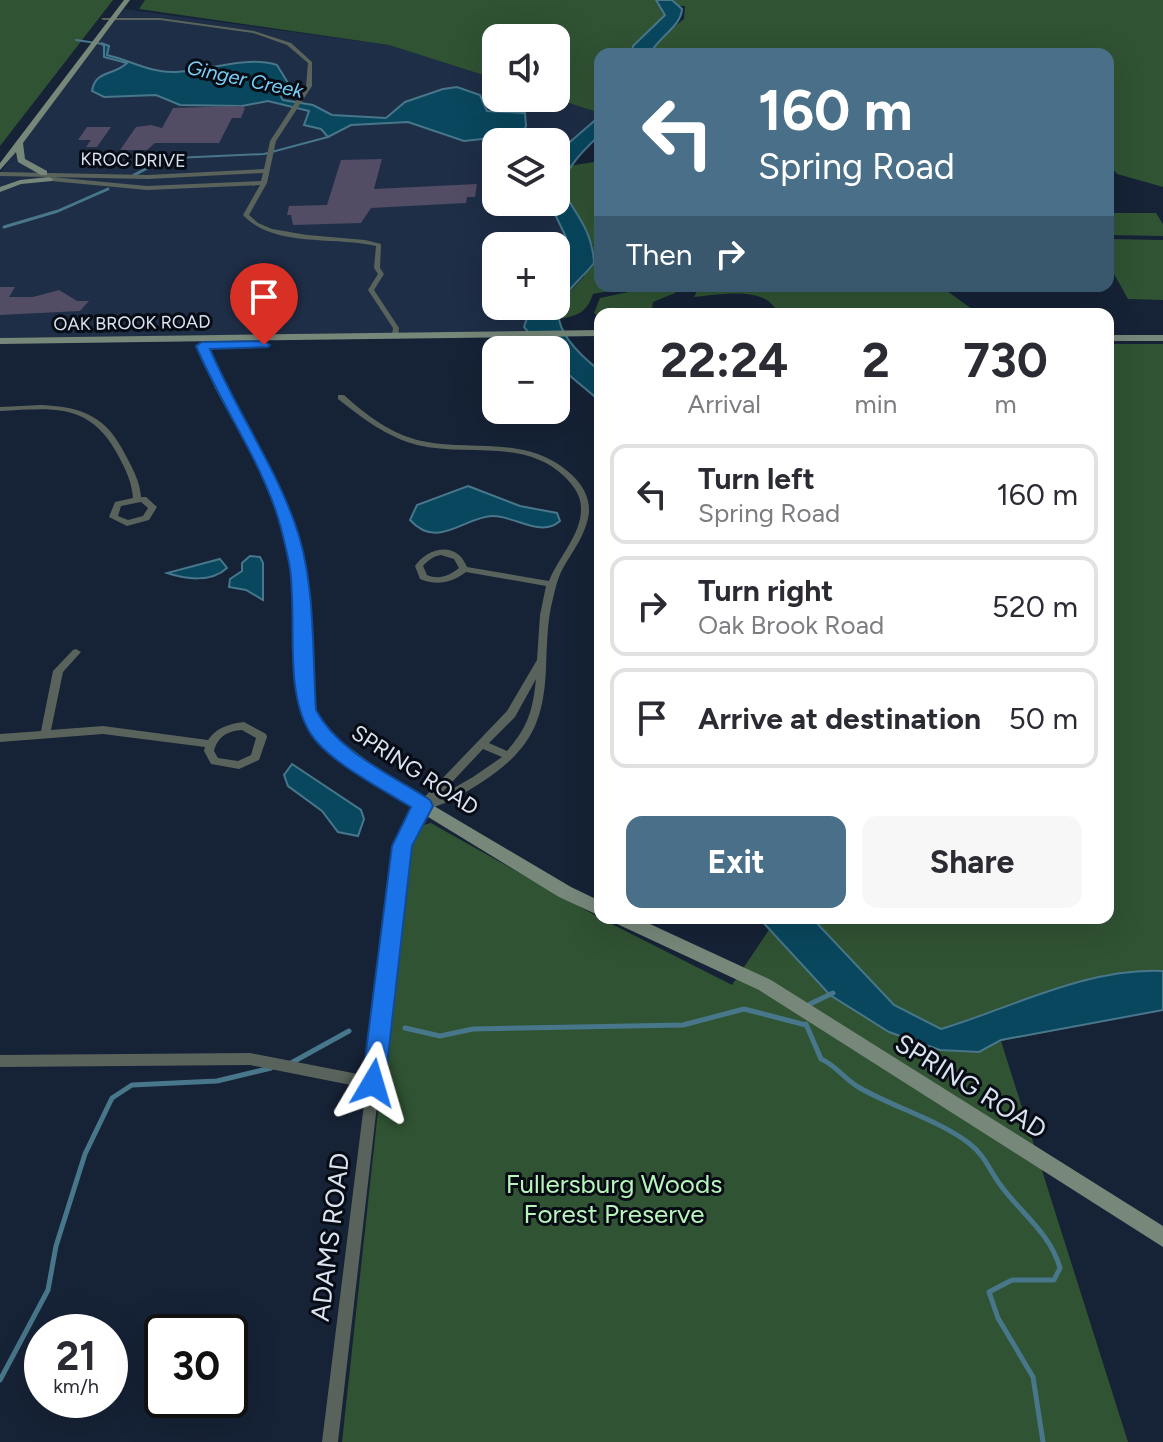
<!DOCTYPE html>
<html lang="en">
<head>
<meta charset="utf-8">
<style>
	:root { --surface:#fff; --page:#f7f7f7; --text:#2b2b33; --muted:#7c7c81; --line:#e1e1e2; --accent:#496f89 }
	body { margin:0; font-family:Figtree,sans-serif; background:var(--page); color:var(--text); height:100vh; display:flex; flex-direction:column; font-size:30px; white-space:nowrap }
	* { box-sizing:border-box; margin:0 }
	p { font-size:26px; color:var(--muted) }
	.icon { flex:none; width:44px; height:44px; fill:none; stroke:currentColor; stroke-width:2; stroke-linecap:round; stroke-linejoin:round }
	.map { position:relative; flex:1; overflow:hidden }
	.side { position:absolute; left:594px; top:308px; width:520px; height:616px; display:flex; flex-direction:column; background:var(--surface); border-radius:16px; box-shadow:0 8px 32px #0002 }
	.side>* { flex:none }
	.banner { position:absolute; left:594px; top:48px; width:520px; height:244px; border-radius:16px; box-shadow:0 8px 32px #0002; background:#496f89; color:#fff; overflow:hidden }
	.fabs { position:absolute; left:482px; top:24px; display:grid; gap:16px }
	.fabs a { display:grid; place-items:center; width:88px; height:88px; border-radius:16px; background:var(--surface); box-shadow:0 8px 32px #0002; font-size:40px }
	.speed { position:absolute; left:24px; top:1314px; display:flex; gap:16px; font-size:40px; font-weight:700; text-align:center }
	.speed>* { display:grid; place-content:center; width:104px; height:104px; border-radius:50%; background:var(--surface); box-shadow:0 8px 32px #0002; line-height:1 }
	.speed small { font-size:20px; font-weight:400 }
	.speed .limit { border:4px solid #111; border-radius:12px; background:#fff; color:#111 }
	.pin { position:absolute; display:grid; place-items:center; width:68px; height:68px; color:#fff; margin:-82px -34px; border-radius:50% 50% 50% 0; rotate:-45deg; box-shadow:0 0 8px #0007 }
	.pin .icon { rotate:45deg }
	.me { position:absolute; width:88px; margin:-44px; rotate:7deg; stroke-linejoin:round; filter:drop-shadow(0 0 6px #0008) }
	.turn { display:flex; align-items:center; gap:28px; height:168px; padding:0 32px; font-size:36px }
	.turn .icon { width:104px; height:104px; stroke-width:2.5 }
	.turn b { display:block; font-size:56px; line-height:68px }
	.then { display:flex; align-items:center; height:76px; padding:0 32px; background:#0003; gap:16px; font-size:30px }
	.eta { display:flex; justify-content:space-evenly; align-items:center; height:136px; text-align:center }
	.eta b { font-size:48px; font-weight:700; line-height:56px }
	.button { display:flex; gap:16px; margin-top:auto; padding:16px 32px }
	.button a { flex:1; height:92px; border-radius:16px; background:var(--accent); color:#fff; font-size:32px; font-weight:700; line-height:92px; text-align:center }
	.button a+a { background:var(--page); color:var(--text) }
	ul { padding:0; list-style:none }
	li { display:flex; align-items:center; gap:24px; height:100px; margin:0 16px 12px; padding:0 16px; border:4px solid var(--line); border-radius:16px }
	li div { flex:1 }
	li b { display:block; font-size:30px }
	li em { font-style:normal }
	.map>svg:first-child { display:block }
	.built { fill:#1e2e46 }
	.green { fill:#305333 }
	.water { fill:#09475e; stroke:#48768a; stroke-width:2 }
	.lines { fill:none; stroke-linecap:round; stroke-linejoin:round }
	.stream-far2 { stroke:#48768a; stroke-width:2 }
	.stream-far1 { stroke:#48768a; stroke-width:3 }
	.stream { stroke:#48768a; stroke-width:5 }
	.building { fill:#524c65 }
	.street { fill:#59635b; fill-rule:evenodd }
	.secondary { fill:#77887a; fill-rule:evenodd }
	.route { fill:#1a73e8; stroke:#114b97; stroke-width:2 }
	.labels { text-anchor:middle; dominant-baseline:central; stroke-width:6; stroke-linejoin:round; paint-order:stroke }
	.far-street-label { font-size:18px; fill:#dae3f0; stroke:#070c14 }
	.far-water-label { font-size:20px; font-style:italic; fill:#79cff5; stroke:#070c14 }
	.street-label { font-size:22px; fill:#dae3f0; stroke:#070c14 }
	.near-street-label { font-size:26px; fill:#dae3f0; stroke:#070c14 }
	.near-park-label { font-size:26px; fill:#b8f4bb; stroke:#070c14 }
</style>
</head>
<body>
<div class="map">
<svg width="1163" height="1442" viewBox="0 0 1163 1442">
	<rect width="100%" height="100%" fill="#162236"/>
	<path class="built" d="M124,9L389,45L496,79V98H553L600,113V119L556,159V142H496V202H553L568,235L570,261L556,280V246H496V306H540L536,331L0,338V173Z"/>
	<g class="green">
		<path d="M0,0H113L0,146Z"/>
		<path d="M145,0H1163V187L1117,174L1108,162V54H999L995,50C964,47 935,53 905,54C889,55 876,45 861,50L879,54H650L655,42L684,19L685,6L662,5L669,15L636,54H600V113L553,98L556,38H496V79L389,45L139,9Z"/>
		<path d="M600,161V286H635L593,294C587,312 578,316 559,319L563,298L584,277L593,246C582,223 554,191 569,166Z"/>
		<path d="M1108,213H1156L1163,224V236L1108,235Z"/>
		<path d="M1108,239L1163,240V300L1128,299L1108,263Z"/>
		<path d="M657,286L678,288L675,293L653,302L651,314H600V318L594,313L600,298Z"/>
		<path d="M700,286H940L979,314H781C776,310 772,303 767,300C747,289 716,295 694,297Z"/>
		<path d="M1108,344H1163V1010L1001,1041L1128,1442H342L406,853C409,837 414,826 431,823L436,826L600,918L732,985L777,918H1108Z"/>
	</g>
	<g class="water">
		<path d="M656,0H672L682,9C681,27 658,37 650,54H632L633,46L665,15Z"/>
		<path d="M101,43L109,46L107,55C129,60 149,72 172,72C206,72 244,55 277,65L288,83L281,97L283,100L313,105L332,115L386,118L405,102L443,89L457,87L480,95L487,111L525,113L526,126L522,135L546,142L510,136L464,141L408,122L351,125L328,137L321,129L304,125L309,111L268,101L242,106L180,105L156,95L104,97L92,91C95,70 114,76 127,63L104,57V46Z"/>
		<path d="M600,116V135C526,201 590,195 594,263C585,275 572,285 564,297C545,324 581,356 600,371V401L556,364V350H543L524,327L531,306H556V269L566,257V237L549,202H556V147L563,148Z"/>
		<path d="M468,486L520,506L557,513L560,521C541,538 515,516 493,516C465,516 438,551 410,520L417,505Z"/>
		<path d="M250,556L260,557L263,563V600L246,590L229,587L230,579L242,571V563Z"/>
		<path d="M220,559L227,568C211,583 185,579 167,573Z"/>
		<path d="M292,764L361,810L364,819L358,836L338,832L322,811L288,786L284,775Z"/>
		<path d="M759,918H812L894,1005L941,1029C1011,1008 1088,967 1163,971V1010L1001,1040L979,1052L940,1050L889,1032L830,995Z"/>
	</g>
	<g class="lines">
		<g class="stream-far2">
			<path d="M76,40L103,44"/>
			<path d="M154,164L175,158L264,154L328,137"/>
		</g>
		<g class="stream-far1">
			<path d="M134,175L159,162"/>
			<path d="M4,227L58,211L108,189"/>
		</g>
		<g class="stream">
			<path d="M810,1004L833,993"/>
			<path d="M806,1024L821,1059C837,1066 845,1080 860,1088C893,1107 941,1121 970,1144C985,1156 989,1169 999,1183C1019,1212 1050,1232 1060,1268L1054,1280H1012L989,1292L998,1318L1033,1377L1043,1442"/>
			<path d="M405,1028L440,1036L473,1029L683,1025L744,1009L806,1025"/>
			<path d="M291,1063L349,1031"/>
			<path d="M0,1380L48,1290L56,1246L85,1154L112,1098L132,1085L217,1081L271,1068"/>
		</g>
	</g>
	<g class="building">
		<path d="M241,106L245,108L241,118H232L219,143H155L147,150H120L136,127L151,125L162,128L173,108Z"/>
		<path d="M87,127H111L97,147H86L91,140H78Z"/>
		<path d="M382,159L374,189L477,184L475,197H467L466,203L371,208L361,223L293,225L291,215H287L289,206L327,205L341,160Z"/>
		<path d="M0,287H15L9,297H33L59,290L77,301H89L80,311L0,315Z"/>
	</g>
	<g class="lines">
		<g class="street">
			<path d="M101,18H160L254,31L291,43L312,62V86L276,141L267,183L249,215L258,223L272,229L307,235L365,240L381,244L380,268L384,274L374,290L399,328L398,336L392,335L393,328L368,290L378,274L374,268L376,246C334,236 274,248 243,215L260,185L147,190L51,181L48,179L51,177L147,186L261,181L263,173L148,179L0,176V172L148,175L264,169L270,141L306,86L308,63L287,45L253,33L160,20H103Z"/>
			<path d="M338,395H344C366,415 392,435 422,441C474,452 528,434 572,475C582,484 590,498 589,512C587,534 571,553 561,572C556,583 554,595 551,607C547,627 547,647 546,667C544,724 529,751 482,782C470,790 458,797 445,803C437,806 429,808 423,813L407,846L338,1442H322L366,1088L250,1065L0,1067V1055L250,1053L368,1076L397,846L415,807L507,711L537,660L540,615L546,586L466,572C451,583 437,586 420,579L415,566C424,553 444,543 459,555C461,556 466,564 467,567L549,581C558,558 582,534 581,508C581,495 573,485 564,476C524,438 467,457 417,445C387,437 362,418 338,399ZM441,555L454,559L459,568C449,576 439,580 427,575L423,566C428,560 434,556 441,555ZM536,679C533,710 528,727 507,751L489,743L515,717ZM483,749L502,757L473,777L438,797Z"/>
			<path d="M41,405C84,407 107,417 126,456C133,469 140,482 141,497H146L157,507L149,520L127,526L109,517L115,502L133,498C132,483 126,470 119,457C91,402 54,408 0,411V407ZM141,502L148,508L143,516L128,520L118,516L121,506Z"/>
			<path d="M76,649L81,652L63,672L51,730L103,726L208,740C217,727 229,724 244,722L266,734L267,737L259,760L239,769L211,764L204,751L205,747L103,734L0,742V734L41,731L53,671L73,650ZM242,730L256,738L251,755L238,761L218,758L214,751C218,736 228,731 242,730Z"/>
		</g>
		<g class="secondary">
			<path d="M124,0H130L23,143L25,159L47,171V175H41L18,162L16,152L0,170V163Z"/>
			<path d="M49,177L53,179L52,181L21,184L0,192V187L20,180Z"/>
			<path d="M600,330V336L0,344V338Z"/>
			<rect x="1108" y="335" width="55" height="6"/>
			<path d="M198,344L207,346L225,388L270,467L293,523L306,589L311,700L323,728L407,790L571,887L600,901V916L559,897L397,798L312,735L297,700L294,589L281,523L258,467L215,388L197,346Z"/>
			<path d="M613,918H637L771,980L1163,1226V1247L759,990L615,923Z"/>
		</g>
	</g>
	<path class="route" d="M264,341L270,345L268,347L210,349C235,408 272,461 294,521C316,579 312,649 316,710C338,752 392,775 430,800L433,806L412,846L385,1083L381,1091L373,1094L365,1091L362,1083L392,846L411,807C382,789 325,760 309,731C284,689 297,618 290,569C288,555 284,541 281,528C264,464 221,406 196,346L202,342Z"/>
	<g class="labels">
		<g class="far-street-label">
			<text transform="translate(133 160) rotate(1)">KROC DRIVE</text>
			<text transform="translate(132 323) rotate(-1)">OAK BROOK ROAD</text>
		</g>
		<g class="far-water-label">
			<text transform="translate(245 79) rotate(12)">Ginger Creek</text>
		</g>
		<g class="street-label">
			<text transform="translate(415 770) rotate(33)">SPRING ROAD</text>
		</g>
		<g class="near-street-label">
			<text transform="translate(971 1086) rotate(32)">SPRING ROAD</text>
			<text transform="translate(330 1237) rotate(-83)">ADAMS ROAD</text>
		</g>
		<g class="near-park-label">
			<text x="614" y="1184">Fullersburg Woods<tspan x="614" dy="30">Forest Preserve</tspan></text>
		</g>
	</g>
</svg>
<div class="fabs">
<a><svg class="icon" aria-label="sound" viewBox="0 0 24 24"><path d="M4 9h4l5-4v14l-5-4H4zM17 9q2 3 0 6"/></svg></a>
<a><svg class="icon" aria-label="layers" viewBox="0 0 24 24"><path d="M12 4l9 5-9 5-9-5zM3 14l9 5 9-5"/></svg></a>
<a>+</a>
<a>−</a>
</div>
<div class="speed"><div>21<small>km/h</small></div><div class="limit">30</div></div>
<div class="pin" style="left:264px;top:345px;background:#d93025"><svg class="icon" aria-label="arrive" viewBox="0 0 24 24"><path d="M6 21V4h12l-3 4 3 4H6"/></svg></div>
<svg class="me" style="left:373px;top:1083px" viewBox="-20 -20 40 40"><path d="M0-17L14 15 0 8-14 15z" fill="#1a73e8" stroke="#fff" stroke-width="4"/></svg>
<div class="banner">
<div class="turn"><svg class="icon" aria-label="left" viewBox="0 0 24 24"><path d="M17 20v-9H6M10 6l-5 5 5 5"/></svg><div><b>160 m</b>Spring Road</div></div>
<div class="then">Then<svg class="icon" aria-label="right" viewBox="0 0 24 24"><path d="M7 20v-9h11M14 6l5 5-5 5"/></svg></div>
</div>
<section class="side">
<div class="eta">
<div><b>22:24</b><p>Arrival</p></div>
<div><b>2</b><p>min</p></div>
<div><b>730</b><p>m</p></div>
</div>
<ul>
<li><svg class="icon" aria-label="left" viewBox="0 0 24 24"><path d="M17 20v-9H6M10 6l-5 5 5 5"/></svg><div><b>Turn left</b><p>Spring Road</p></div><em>160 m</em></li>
<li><svg class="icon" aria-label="right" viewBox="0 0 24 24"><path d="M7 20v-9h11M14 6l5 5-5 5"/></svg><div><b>Turn right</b><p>Oak Brook Road</p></div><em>520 m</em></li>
<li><svg class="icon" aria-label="arrive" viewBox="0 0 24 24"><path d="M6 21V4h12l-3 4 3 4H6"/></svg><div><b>Arrive at destination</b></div><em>50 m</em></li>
</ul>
<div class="button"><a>Exit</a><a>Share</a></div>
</section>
</div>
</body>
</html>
